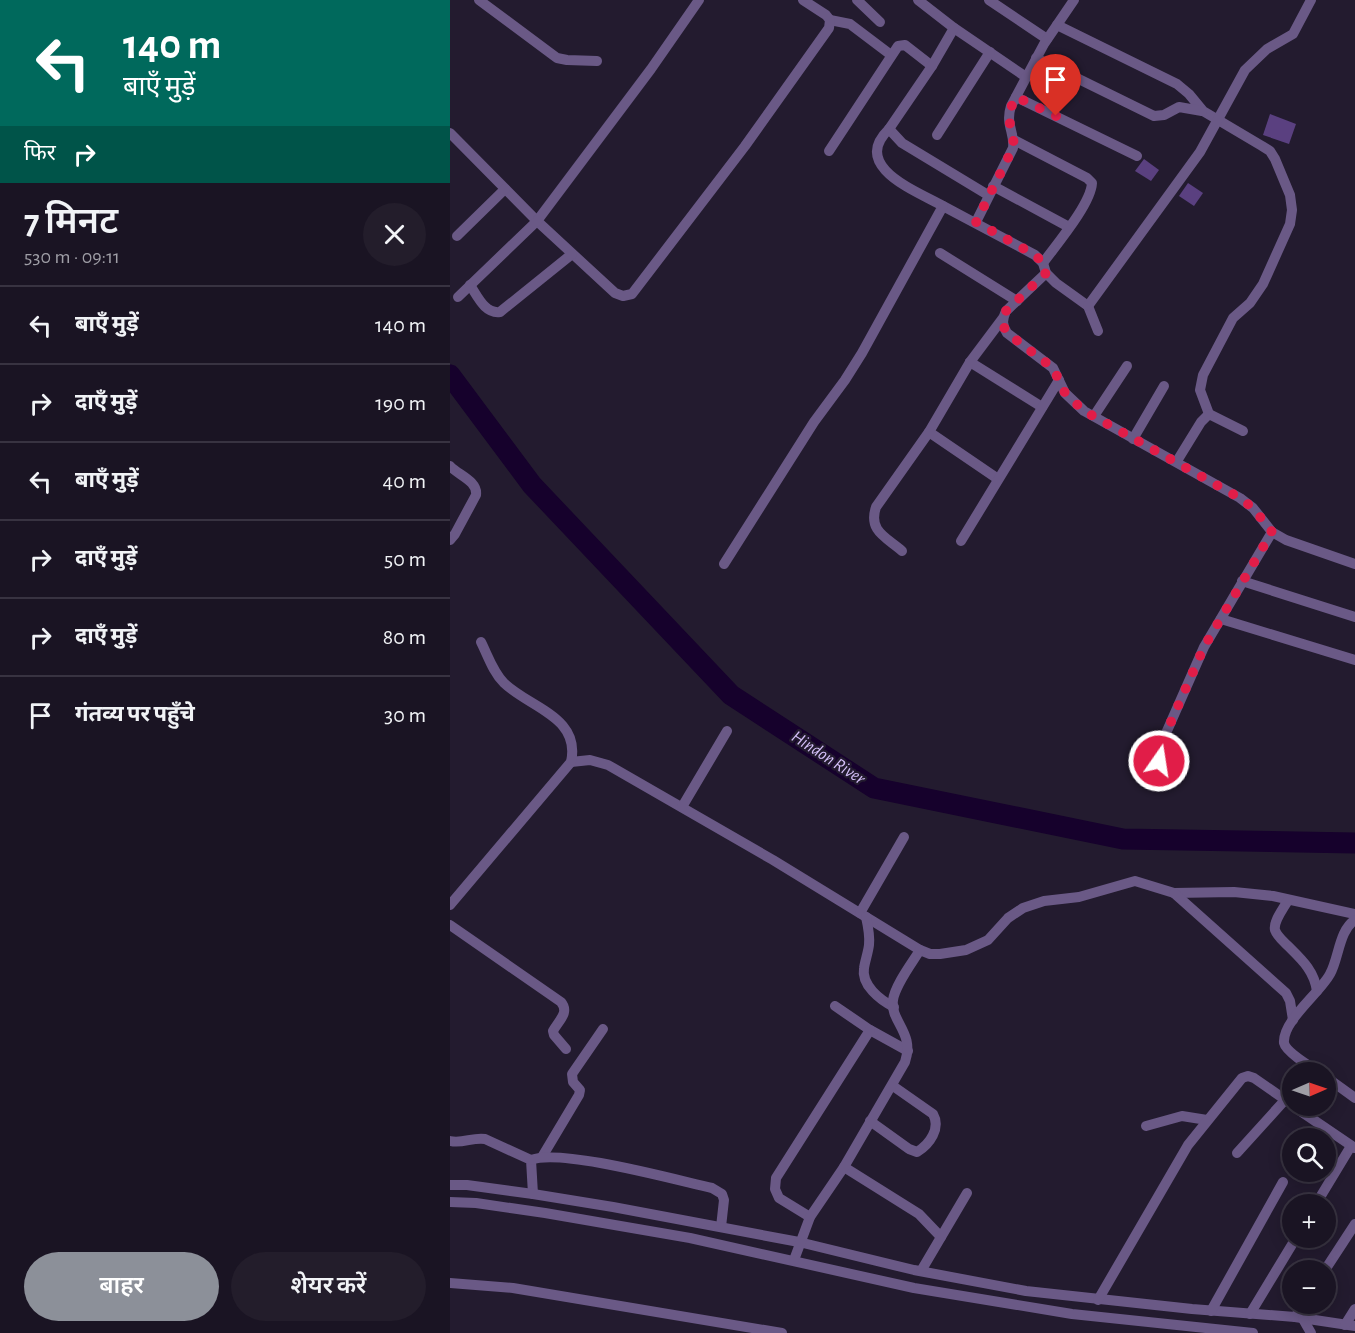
<!DOCTYPE html>
<html lang="hi">
<head>
<meta charset="utf-8">
<style>
	:root { --surface:#1a1423; --page:#231d2b; --text:#f1f3f6; --muted:#9f9ea6; --line:#383341; --accent:#8c9099 }
	body { margin:0; font-family:"Alegreya Sans","Noto Sans Devanagari",sans-serif; background:var(--page); color:var(--text); height:100vh; display:flex; flex-direction:column; font-size:22px; white-space:nowrap }
	* { box-sizing:border-box; margin:0 }
	p { font-size:20px; color:var(--muted) }
	.icon { flex:none; width:33px; height:33px; fill:none; stroke:currentColor; stroke-width:2; stroke-linecap:round; stroke-linejoin:round }
	.map { position:relative; flex:1; overflow:hidden }
	.sheet { display:flex; flex-direction:column; background:var(--surface); width:450px }
	.sheet>* { flex:none }
	.guide { background:#00695c; color:#fff; overflow:hidden }
	.needle { width:39px; rotate:88deg }
	.controls { position:absolute; left:832px; top:1062px; display:grid; gap:12px }
	.controls a { display:grid; place-items:center; width:54px; height:54px; border-radius:50%; background:var(--surface); box-shadow:0 3px 15px #0003,0 0 0 2px var(--line); font-size:30px }
	.pin { position:absolute; display:grid; place-items:center; width:51px; height:51px; color:#fff; margin:-62px -26px; border-radius:50% 50% 50% 0; rotate:-45deg; box-shadow:0 0 6px #0007 }
	.pin .icon { rotate:45deg }
	.me { position:absolute; width:66px; margin:-33px; rotate:13deg; stroke-linejoin:round; filter:drop-shadow(0 0 4px #0008) }
	.turn { display:flex; align-items:center; gap:21px; height:126px; padding:0 24px; font-size:27px }
	.turn .icon { width:78px; height:78px; stroke-width:2.5 }
	.turn b { display:block; font-size:42px; line-height:51px }
	.then { display:flex; align-items:center; height:57px; padding:0 24px; background:#0003; gap:12px; font-size:22px }
	.round { display:grid; place-items:center; flex:none; width:63px; height:63px; border-radius:32px; background:var(--page) }
	.overview { display:flex; align-items:center; justify-content:space-between; height:102px; padding:0 24px }
	h1 { font-size:36px; font-weight:600; line-height:45px }
	.action { display:flex; gap:12px; margin-top:auto; padding:12px 24px }
	.action a { flex:1; height:69px; border-radius:36px; background:var(--accent); color:#fff; font-size:24px; font-weight:600; line-height:69px; text-align:center }
	.action a+a { background:var(--page); color:var(--text) }
	ul { padding:0; list-style:none }
	li { display:flex; align-items:center; gap:18px; height:78px; padding:0 24px; border-top:2px solid var(--line) }
	li div { flex:1 }
	li b { display:block; font-size:22px }
	li em { font-style:normal }
	main { display:flex; flex:1; min-height:0 }
	.map>svg:first-child { display:block }
	.lines { fill:none; stroke-linecap:round; stroke-linejoin:round }
	.river { stroke:#16012c; stroke-width:21 }
	.building { fill:#5a4080 }
	.street { stroke:#6a5986; stroke-width:10 }
	.route { stroke:#e11d48; stroke-width:10; stroke-dasharray:0 18 }
	.labels { text-anchor:middle; dominant-baseline:central; stroke-width:4.5; stroke-linejoin:round; paint-order:stroke }
	.water-label { font-size:18px; font-style:italic; fill:#d4bff8; stroke:#231b2f }
</style>
</head>
<body>
<main>
<section class="sheet">
<div class="guide">
<div class="turn"><svg class="icon" aria-label="left" viewBox="0 0 24 24"><path d="M17 20v-9H6M10 6l-5 5 5 5"/></svg><div><b>140 m</b>बाएँ मुड़ें</div></div>
<div class="then">फिर<svg class="icon" aria-label="right" viewBox="0 0 24 24"><path d="M7 20v-9h11M14 6l5 5-5 5"/></svg></div>
</div>
<div class="overview"><div><h1>7 मिनट</h1><p>530 m · 09:11</p></div><a class="round"><svg class="icon" aria-label="close" viewBox="0 0 24 24"><path d="M6 6l12 12M18 6L6 18"/></svg></a></div>
<ul>
<li><svg class="icon" aria-label="left" viewBox="0 0 24 24"><path d="M17 20v-9H6M10 6l-5 5 5 5"/></svg><div><b>बाएँ मुड़ें</b></div><em>140 m</em></li>
<li><svg class="icon" aria-label="right" viewBox="0 0 24 24"><path d="M7 20v-9h11M14 6l5 5-5 5"/></svg><div><b>दाएँ मुड़ें</b></div><em>190 m</em></li>
<li><svg class="icon" aria-label="left" viewBox="0 0 24 24"><path d="M17 20v-9H6M10 6l-5 5 5 5"/></svg><div><b>बाएँ मुड़ें</b></div><em>40 m</em></li>
<li><svg class="icon" aria-label="right" viewBox="0 0 24 24"><path d="M7 20v-9h11M14 6l5 5-5 5"/></svg><div><b>दाएँ मुड़ें</b></div><em>50 m</em></li>
<li><svg class="icon" aria-label="right" viewBox="0 0 24 24"><path d="M7 20v-9h11M14 6l5 5-5 5"/></svg><div><b>दाएँ मुड़ें</b></div><em>80 m</em></li>
<li><svg class="icon" aria-label="arrive" viewBox="0 0 24 24"><path d="M6 21V4h12l-3 4 3 4H6"/></svg><div><b>गंतव्य पर पहुँचे</b></div><em>30 m</em></li>
</ul>
<div class="action"><a>बाहर</a><a>शेयर करें</a></div>
</section>
<div class="map">
<svg width="905" height="1333" viewBox="0 0 905 1333">
	<rect width="100%" height="100%" fill="#231b2f"/>
	<g class="lines">
		<path class="river" d="M0,375L82,485L281,695L424,788L673,839L905,843"/>
	</g>
	<g class="building">
		<path d="M820,114L846,124L839,144L813,135Z"/>
		<path d="M694,159L709,170L701,181L685,171Z"/>
		<path d="M738,183L753,193L744,206L729,196Z"/>
	</g>
	<g class="lines">
		<g class="street">
			<path d="M29,0L107,58L117,60L147,61"/>
			<path d="M407,0L430,22"/>
			<path d="M468,0L504,28L576,77"/>
			<path d="M539,0L597,39"/>
			<path d="M380,20L400,24L441,55"/>
			<path d="M607,25L727,84L739,94L753,111L812,146L820,151L825,159L840,195L842,210L840,224L813,284L800,303L783,318L753,375L750,390L759,414"/>
			<path d="M586,58L704,116L714,115L729,107L752,111"/>
			<path d="M566,97L687,156"/>
			<path d="M439,129L452,143L538,195"/>
			<path d="M0,133L87,221L165,293L173,296L182,294L295,146L379,28L380,20L376,15L353,0"/>
			<path d="M487,135L540,52"/>
			<path d="M564,140L637,178L642,183C641,204 606,245 593,263"/>
			<path d="M379,151L448,46L455,45L482,66"/>
			<path d="M543,186L619,227"/>
			<path d="M493,206L585,255L593,263L596,273L606,283L638,306L648,331"/>
			<path d="M526,222L563,148C565,132 555,125 561,106L594,44L624,0"/>
			<path d="M7,236L55,189"/>
			<path d="M490,253L567,301"/>
			<path d="M596,273L556,311C552,320 552,325 557,333L603,368L615,393L634,411L790,498L803,508L822,532L836,540L905,564"/>
			<path d="M20,285C28,297 35,314 50,312L122,254"/>
			<path d="M8,297L87,221L201,69L249,0"/>
			<path d="M638,306L750,152L795,70L817,49L843,34L861,0"/>
			<path d="M520,362L592,407"/>
			<path d="M644,416L677,366"/>
			<path d="M479,432L548,479"/>
			<path d="M683,439L714,386"/>
			<path d="M727,461L751,422L759,414L793,431"/>
			<path d="M0,466C8,475 28,481 26,495L5,534L0,540"/>
			<path d="M511,541L609,380"/>
			<path d="M452,551C436,537 418,531 426,507L479,432L520,362L553,318"/>
			<path d="M274,564L364,422L395,380L412,353L493,206C467,191 400,167 439,129L482,66L504,28"/>
			<path d="M792,581L905,617"/>
			<path d="M771,619L905,660"/>
			<path d="M709,761L713,740L754,647L822,532"/>
			<path d="M121,762L140,760L158,765L323,860L470,950L480,954H490L516,950L538,940L558,918L573,908L594,901L629,897L685,881L724,893L784,892L823,896L905,914"/>
			<path d="M232,807L277,731"/>
			<path d="M724,893L836,993L840,1001L843,1020"/>
			<path d="M838,900C834,908 823,921 825,930C827,936 833,941 837,945C851,959 864,970 867,991"/>
			<path d="M0,905L121,762C131,717 80,708 54,683C43,672 38,656 31,642"/>
			<path d="M410,913L454,837"/>
			<path d="M416,917C418,926 420,936 419,945C418,953 415,961 414,968C411,985 430,1000 444,1007"/>
			<path d="M0,925L111,1002C120,1013 108,1021 103,1031L104,1035L116,1049"/>
			<path d="M385,1006L420,1030L458,1051"/>
			<path d="M869,1072C861,1067 836,1052 834,1043C832,1021 870,993 880,974C889,958 889,930 905,920"/>
			<path d="M876,1077L905,1098"/>
			<path d="M843,1106L905,1148"/>
			<path d="M420,1121L459,1149L467,1152C480,1144 491,1128 483,1114L443,1086"/>
			<path d="M696,1126L732,1116L757,1120"/>
			<path d="M0,1141C12,1144 23,1137 35,1139L81,1160L83,1194"/>
			<path d="M787,1153L835,1100"/>
			<path d="M92,1157L129,1095L130,1090L123,1082L122,1074L153,1029"/>
			<path d="M81,1160C110,1148 226,1180 262,1188L272,1194L274,1200L271,1227"/>
			<path d="M394,1167L469,1214L491,1237"/>
			<path d="M0,1185H17L83,1194L163,1207L349,1242L464,1270L576,1291L742,1309L845,1317L905,1326"/>
			<path d="M0,1202L26,1203L95,1213L240,1238L464,1288L622,1314L803,1333"/>
			<path d="M866,1204L901,1146"/>
			<path d="M360,1217L329,1198L325,1189L326,1178L420,1030"/>
			<path d="M344,1260L360,1217L394,1167L455,1062C465,1032 440,1022 443,1000C445,985 462,963 470,950"/>
			<path d="M875,1270L905,1224"/>
			<path d="M471,1271L517,1193"/>
			<path d="M0,1283L63,1288L332,1333"/>
			<path d="M648,1300L738,1145L792,1078L798,1076L804,1078L843,1105"/>
			<path d="M761,1311L833,1182"/>
			<path d="M800,1314L846,1238"/>
			<path d="M845,1317L854,1304"/>
			<path d="M853,1319L861,1333"/>
			<path d="M895,1325L905,1309"/>
		</g>
	</g>
	<g class="lines">
		<path class="route" d="M606,116L566,97C551,124 566,125 563,148L526,222L585,255L593,263L596,273L556,311C552,320 552,325 557,333L603,368L615,393L634,411L790,498L803,508L822,532L754,647L713,740L709,761"/>
	</g>
	<g class="labels">
		<g class="water-label">
			<text transform="translate(378 758) rotate(33)">Hindon River</text>
		</g>
	</g>
</svg>
<div class="controls">
<a><svg class="needle" viewBox="-14 -14 28 28"><path d="M0-13l5 13h-10z" fill="#e53935"/><path d="M0 13l5-13h-10z" fill="#9f9ea6"/></svg></a>
<a><svg class="icon" aria-label="search" viewBox="0 0 24 24"><circle cx="10" cy="10" r="6"/><path d="M15 15l6 6"/></svg></a>
<a>+</a>
<a>−</a>
</div>
<div class="pin" style="left:606px;top:116px;background:#d93025"><svg class="icon" aria-label="arrive" viewBox="0 0 24 24"><path d="M6 21V4h12l-3 4 3 4H6"/></svg></div>
<svg class="me" style="left:709px;top:761px" viewBox="-20 -20 40 40"><circle r="17" fill="#e11d48" stroke="#fff" stroke-width="3"/><path d="M0-11L8 9 0 5-8 9z" fill="#fff"/></svg>
</div>
</main>
</body>
</html>
